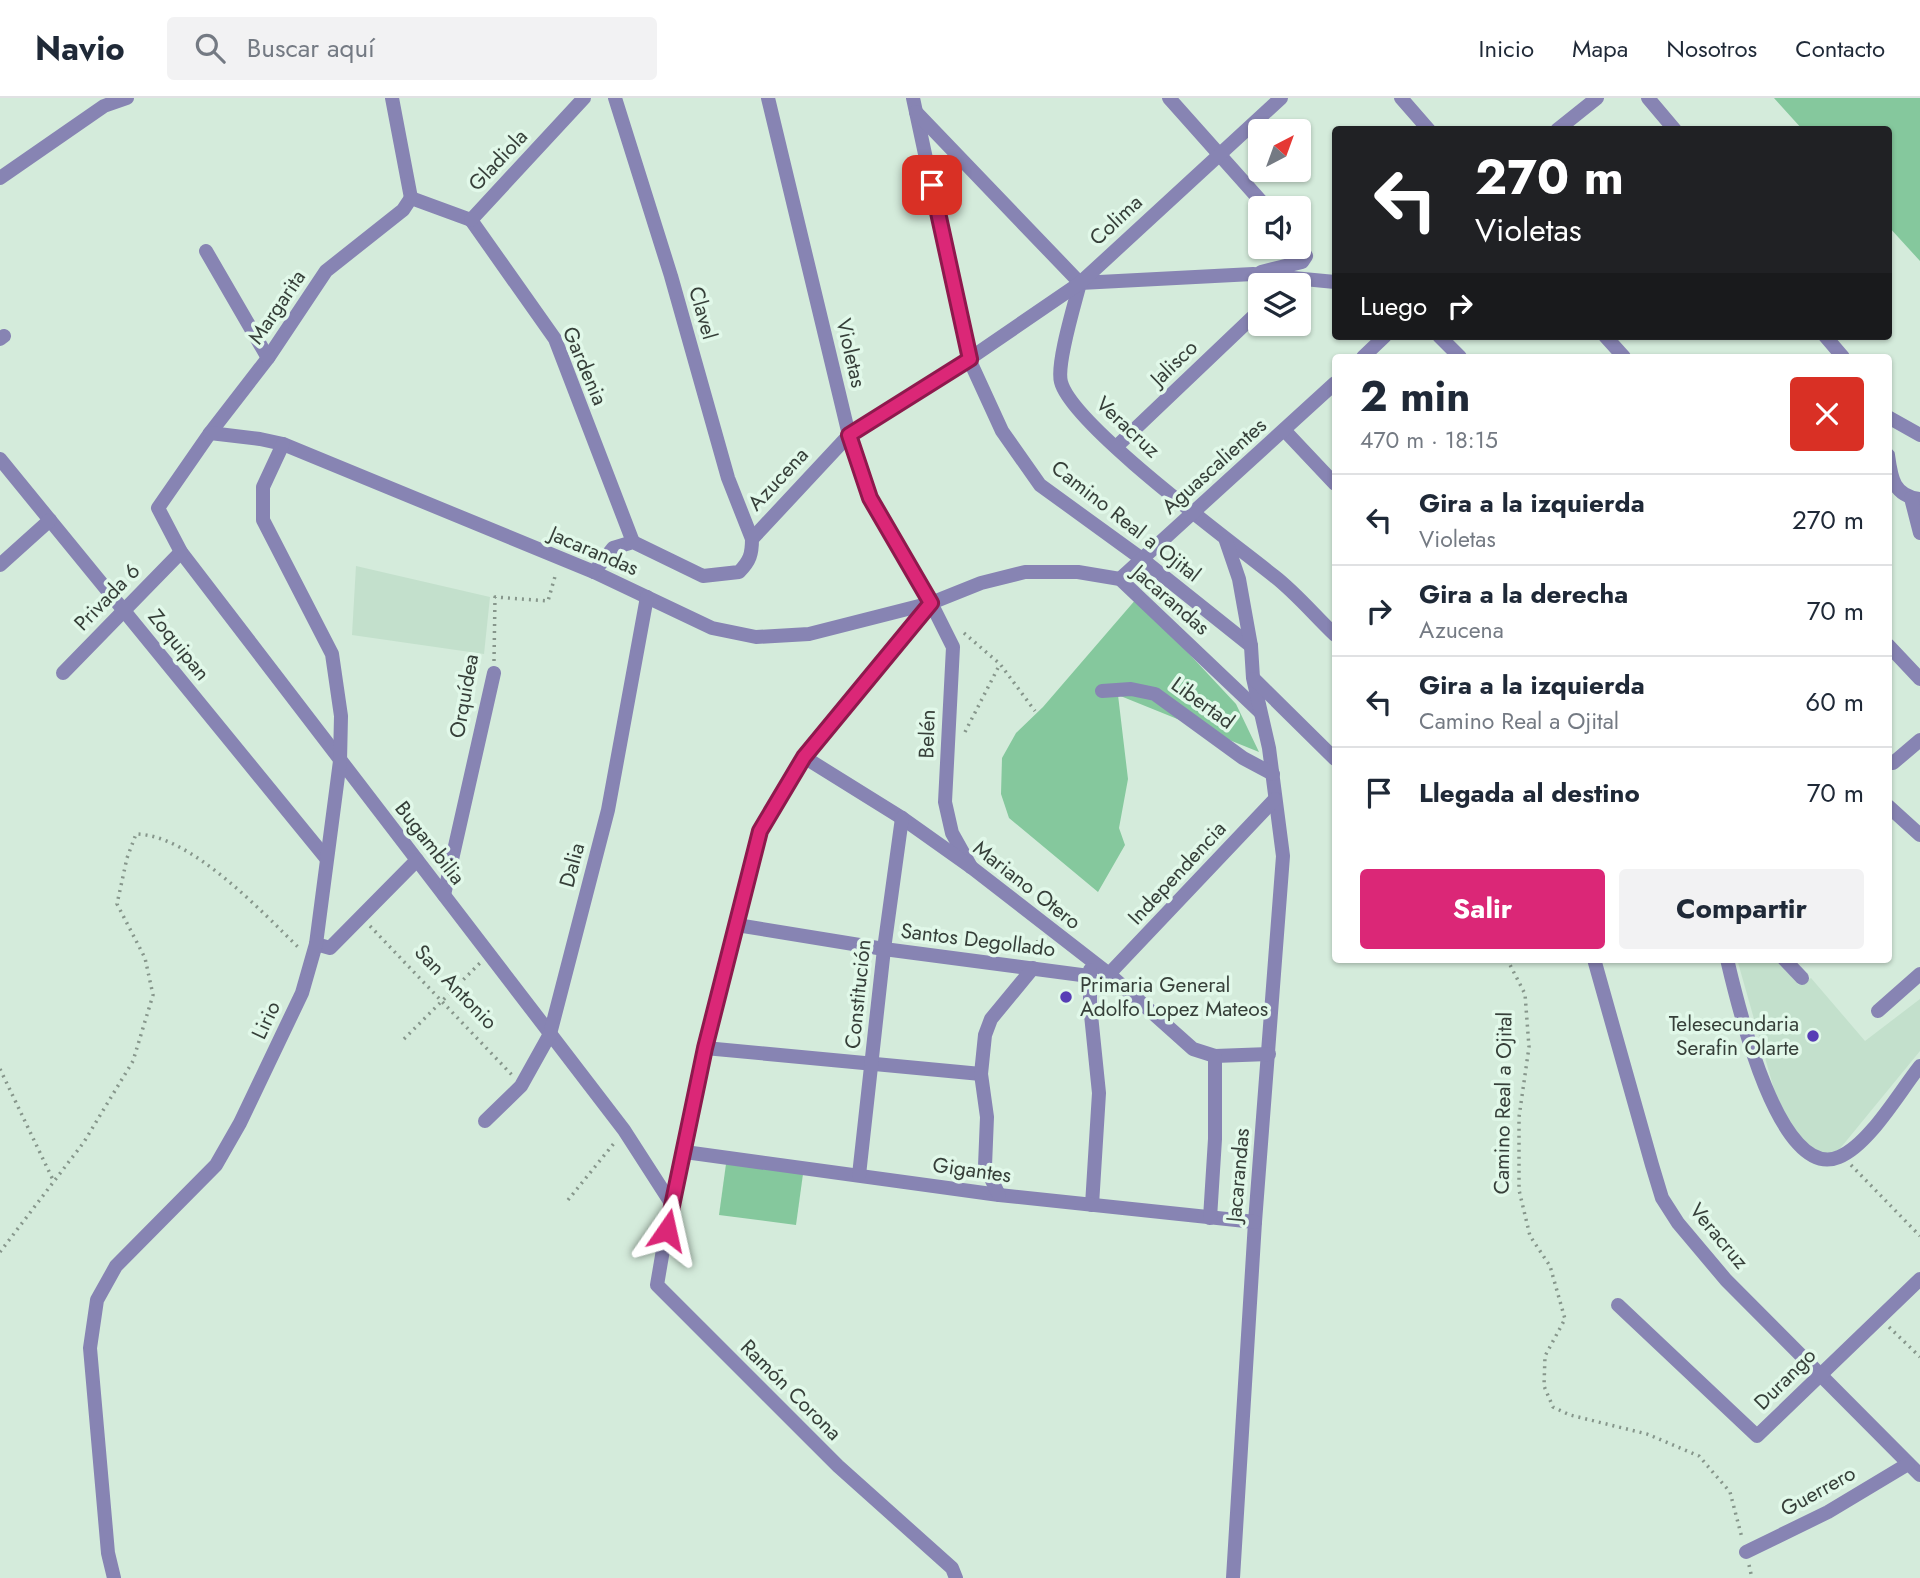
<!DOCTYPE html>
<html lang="es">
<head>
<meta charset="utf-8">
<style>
	:root { --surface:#fff; --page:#f2f2f3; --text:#1f2937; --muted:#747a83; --line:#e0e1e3; --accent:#db2777 }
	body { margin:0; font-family:Jost,sans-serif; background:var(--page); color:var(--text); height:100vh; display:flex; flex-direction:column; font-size:26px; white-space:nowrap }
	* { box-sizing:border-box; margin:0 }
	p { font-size:23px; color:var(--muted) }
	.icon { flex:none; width:38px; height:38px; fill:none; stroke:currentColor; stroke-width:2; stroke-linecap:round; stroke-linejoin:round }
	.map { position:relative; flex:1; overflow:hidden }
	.sheet { position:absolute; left:1332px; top:256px; width:560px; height:609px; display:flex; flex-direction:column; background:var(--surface); border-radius:7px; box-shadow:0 2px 5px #0004 }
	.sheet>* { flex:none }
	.guide { position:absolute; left:1332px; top:28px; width:560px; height:214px; border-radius:7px; box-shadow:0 2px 5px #0004; background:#202124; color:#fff; overflow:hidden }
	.needle { width:46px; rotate:41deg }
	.controls { position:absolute; left:1248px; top:21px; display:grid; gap:14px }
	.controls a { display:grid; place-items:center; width:63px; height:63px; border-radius:7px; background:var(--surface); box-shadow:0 2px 5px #0004; font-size:35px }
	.pin { position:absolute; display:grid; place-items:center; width:60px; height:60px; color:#fff; margin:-30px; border-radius:14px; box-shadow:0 4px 10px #0006 }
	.me { position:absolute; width:77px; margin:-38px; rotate:11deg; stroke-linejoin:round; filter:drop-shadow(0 0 5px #0008) }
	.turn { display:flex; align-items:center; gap:24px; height:147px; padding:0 28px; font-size:32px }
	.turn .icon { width:91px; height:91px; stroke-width:2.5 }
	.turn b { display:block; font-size:49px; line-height:60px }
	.then { display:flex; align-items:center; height:66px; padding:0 28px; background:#0003; gap:14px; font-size:26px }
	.round { display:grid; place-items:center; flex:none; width:74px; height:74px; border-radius:7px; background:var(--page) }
	.head { display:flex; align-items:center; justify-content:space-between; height:119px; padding:0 28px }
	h1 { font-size:42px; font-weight:700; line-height:52px }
	.button { display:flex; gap:14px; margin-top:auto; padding:14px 28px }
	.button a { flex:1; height:80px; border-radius:7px; background:var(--accent); color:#fff; font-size:28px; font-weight:700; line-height:80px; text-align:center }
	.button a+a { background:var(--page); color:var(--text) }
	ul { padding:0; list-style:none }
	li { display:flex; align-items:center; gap:21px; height:91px; padding:0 28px; border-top:2px solid var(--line) }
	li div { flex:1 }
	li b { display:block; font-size:26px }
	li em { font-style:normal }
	header { display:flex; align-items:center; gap:42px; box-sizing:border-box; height:98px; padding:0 35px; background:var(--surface); border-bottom:2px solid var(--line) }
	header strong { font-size:33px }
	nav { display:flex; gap:38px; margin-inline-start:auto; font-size:24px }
	.search { width:490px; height:63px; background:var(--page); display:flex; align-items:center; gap:18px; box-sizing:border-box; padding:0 24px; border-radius:7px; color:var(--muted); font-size:26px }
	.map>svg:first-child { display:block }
	.built { fill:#c3e0cc }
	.green { fill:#85c89d }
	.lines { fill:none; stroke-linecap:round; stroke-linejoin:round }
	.path { stroke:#86968b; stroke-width:3.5; stroke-dasharray:2 5; stroke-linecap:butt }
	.minor { stroke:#8784b3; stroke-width:14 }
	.route-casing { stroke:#8e194d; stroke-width:18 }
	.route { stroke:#db2777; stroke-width:12 }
	.poi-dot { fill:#573db5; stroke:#e1f8e9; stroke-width:2.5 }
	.labels { text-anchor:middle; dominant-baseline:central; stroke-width:7; stroke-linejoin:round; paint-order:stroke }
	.street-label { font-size:21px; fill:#363f39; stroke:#e1f8e9 }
	.poi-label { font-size:21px; fill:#363f39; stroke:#e1f8e9; text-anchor:start }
</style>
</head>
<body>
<header>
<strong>Navio</strong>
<div class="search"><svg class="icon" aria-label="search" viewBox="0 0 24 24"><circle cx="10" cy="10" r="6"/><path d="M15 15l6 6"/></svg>Buscar aquí</div>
<nav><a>Inicio</a><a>Mapa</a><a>Nosotros</a><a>Contacto</a></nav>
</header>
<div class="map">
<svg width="1920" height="1480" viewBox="0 0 1920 1480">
	<rect width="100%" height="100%" fill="#d4ebdb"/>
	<g class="built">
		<path d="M356,468L490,499L484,556L352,537Z"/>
		<path d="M1737,861H1775L1799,887L1811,880L1865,943L1920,901V953L1838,1053L1813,1062L1779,1009Z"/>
	</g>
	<g class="green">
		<path d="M1774,0H1920V163L1888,128V32L1802,31Z"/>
		<path d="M1137,500L1236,606L1259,654L1118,597L1128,681L1119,730L1125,747L1098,794L1009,720L1001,696L1002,660L1016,635L1043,609Z"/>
		<path d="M726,1066L803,1076L796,1127L719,1117Z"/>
	</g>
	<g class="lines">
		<g class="path">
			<path d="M964,535L1000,566L1035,613"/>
			<path d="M494,563L495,499L548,503L556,475"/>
			<path d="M965,634L1000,566"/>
			<path d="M370,828L512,977"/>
			<path d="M1035,858L1038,841"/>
			<path d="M1507,861L1525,896L1529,949L1519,1019V1092L1530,1138L1550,1168L1565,1221L1545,1258L1544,1288L1553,1309L1570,1317L1647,1336L1699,1358L1730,1394L1742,1440"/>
			<path d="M404,941L480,865"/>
			<path d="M0,971L54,1084"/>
			<path d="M1851,1067L1920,1138"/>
			<path d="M568,1102L615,1044"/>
			<path d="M0,1154L84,1044L133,963L153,897L145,860L117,806L127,760L136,736C191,737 261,813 299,850"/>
			<path d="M1889,1229L1920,1259"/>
			<path d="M1749,1467L1752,1480"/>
		</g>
		<g class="minor">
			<path d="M392,0L411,100"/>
			<path d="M615,0L671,178L728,380L752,441"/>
			<path d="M768,0L849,337L870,400L931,505L953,549L945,704L952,735L971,769"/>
			<path d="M913,0L969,261L1002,333L1040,387L1142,461L1251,548"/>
			<path d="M1169,0L1267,110"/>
			<path d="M1401,0L1429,32"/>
			<path d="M1648,0L1675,32"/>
			<path d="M916,14L1080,185"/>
			<path d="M1557,32L1597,0"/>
			<path d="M0,80L104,8L127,0"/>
			<path d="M471,122L411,100L403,112L326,173L268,260L210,335L158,410L181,454L624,1032L671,1105"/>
			<path d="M471,122L555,241L633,444"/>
			<path d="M471,122L584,0"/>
			<path d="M206,153L268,260"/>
			<path d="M1261,174L1302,164L1306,158L1298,145"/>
			<path d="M1080,185C1075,205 1056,266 1061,284C1072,327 1233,445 1274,478C1296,495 1315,518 1335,537"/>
			<path d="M1080,185L1253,176L1335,184"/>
			<path d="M1439,238L1460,259"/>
			<path d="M1605,238L1624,259"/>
			<path d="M1825,238L1843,259"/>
			<path d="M0,241L4,238"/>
			<path d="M1363,259L1385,238"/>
			<path d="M1888,319L1920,337"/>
			<path d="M1285,333L1335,386"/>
			<path d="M210,335L260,341L283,346L594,474L712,530L756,539L809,536L931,505L981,485L1025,474H1078L1120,481L1260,614"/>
			<path d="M1116,349L1260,212"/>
			<path d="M1888,357C1891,379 1893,398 1920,401"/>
			<path d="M0,361L326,760"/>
			<path d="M1911,400L1920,435"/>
			<path d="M1226,443L1239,481L1251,548L1253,580L1269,650L1283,758L1255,1124L1233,1480"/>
			<path d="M0,467L50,422"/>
			<path d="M594,474L613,450L633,444L703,478L739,474C750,463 752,456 752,441L849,337L969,261L1080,185L1281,0"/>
			<path d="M1120,481L1335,285"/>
			<path d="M931,505L804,659L759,733L705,950L685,1054L671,1105L657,1187L838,1368L952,1470L956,1480"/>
			<path d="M1888,547L1920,581"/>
			<path d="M63,575L181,454"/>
			<path d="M1254,581L1335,661"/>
			<path d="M1102,593L1131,591L1155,596L1243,660L1273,676"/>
			<path d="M804,659L902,720L971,769L1109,876L1193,951L1215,958L1269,956"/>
			<path d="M1893,665L1920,642"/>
			<path d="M1888,708L1920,737"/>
			<path d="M444,797L494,575"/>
			<path d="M737,827L884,851L1089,878"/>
			<path d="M316,846L330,850L417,762"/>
			<path d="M1594,861L1652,1067L1662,1100L1678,1125L1726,1182L1920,1377"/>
			<path d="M1727,861C1736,899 1778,1085 1839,1059C1869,1047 1900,993 1920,968"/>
			<path d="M1784,861L1802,880"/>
			<path d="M1090,872V907L1099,995L1092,1107"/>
			<path d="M1109,876L1275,701"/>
			<path d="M1878,913L1920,876"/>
			<path d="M705,950L981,976"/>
			<path d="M485,1023L521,988L550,936L608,712L647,499"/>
			<path d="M685,1054L999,1097L1255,1124"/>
			<path d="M859,1077L884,851L902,720"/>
			<path d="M999,1097L985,1068L987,1019L981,976L985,937L991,921L1033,870"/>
			<path d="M1210,1120L1215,1041V958"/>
			<path d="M1618,1207L1757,1338L1920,1181"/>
			<path d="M1746,1454L1828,1414L1908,1366"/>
			<path d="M114,1480L108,1455L90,1250L97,1202L116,1168L216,1067L240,1025L302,895L316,846L340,663L341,618L332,556L263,422V389L283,346"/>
		</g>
	</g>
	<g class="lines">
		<g class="route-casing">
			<path id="route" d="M667,1132L705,950L760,733L804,659L931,505L870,400L849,337L970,261L932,87"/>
		</g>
		<use href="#route" class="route"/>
	</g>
	<g class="poi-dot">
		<circle cx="1066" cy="899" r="7"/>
		<circle cx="1813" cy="938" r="7"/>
	</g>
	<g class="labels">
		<g class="street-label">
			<text transform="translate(498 62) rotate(-47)">Gladiola</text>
			<text transform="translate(1116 122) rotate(-43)">Colima</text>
			<text transform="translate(277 209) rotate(-56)">Margarita</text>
			<text transform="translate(703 215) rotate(74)">Clavel</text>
			<text transform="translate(851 255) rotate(77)">Violetas</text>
			<text transform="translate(1174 265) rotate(-44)">Jalisco</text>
			<text transform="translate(585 268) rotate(67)">Gardenia</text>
			<text transform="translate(1128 329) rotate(43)">Veracruz</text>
			<text transform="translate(1214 368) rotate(-42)">Aguascalientes</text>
			<text transform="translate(778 381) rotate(-47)">Azucena</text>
			<text transform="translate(1126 423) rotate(38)">Camino Real a Ojital</text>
			<text transform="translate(594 453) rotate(23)">Jacarandas</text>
			<text transform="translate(107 499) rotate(-46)">Privada 6</text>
			<text transform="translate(1171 502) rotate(41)">Jacarandas</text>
			<text transform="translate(179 547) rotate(51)">Zoquipan</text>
			<text transform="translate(464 598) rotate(-80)">Orquídea</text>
			<text transform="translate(1203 605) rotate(36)">Libertad</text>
			<text transform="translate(927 636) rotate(-88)">Belén</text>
			<text transform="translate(430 745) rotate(52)">Bugambilia</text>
			<text transform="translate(572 767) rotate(-75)">Dalia</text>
			<text transform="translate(1177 775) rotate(-47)">Independencia</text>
			<text transform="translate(1027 787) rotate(38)">Mariano Otero</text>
			<text transform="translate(978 842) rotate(7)">Santos Degollado</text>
			<text transform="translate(456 889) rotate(46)">San Antonio</text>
			<text transform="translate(858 896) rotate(-84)">Constitución</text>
			<text transform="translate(266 922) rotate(-65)">Lirio</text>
			<text transform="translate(1503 1005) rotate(-89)">Camino Real a Ojital</text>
			<text transform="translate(972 1072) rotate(8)">Gigantes</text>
			<text transform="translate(1238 1077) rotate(-85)">Jacarandas</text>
			<text transform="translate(1719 1138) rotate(50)">Veracruz</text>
			<text transform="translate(1785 1281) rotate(-45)">Durango</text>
			<text transform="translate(791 1292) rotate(45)">Ramón Corona</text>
			<text transform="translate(1818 1393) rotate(-29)">Guerrero</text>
		</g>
		<g class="poi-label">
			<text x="1080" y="887">Primaria General<tspan x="1080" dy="24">Adolfo Lopez Mateos</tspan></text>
			<text x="1799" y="926" text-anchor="end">Telesecundaria<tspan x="1799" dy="24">Serafin Olarte</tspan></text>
		</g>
	</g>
</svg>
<div class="controls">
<a><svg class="needle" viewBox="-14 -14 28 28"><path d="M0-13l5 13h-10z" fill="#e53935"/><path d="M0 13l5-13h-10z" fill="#747a83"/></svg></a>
<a><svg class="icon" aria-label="sound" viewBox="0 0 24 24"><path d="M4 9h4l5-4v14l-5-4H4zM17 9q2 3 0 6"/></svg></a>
<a><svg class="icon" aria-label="layers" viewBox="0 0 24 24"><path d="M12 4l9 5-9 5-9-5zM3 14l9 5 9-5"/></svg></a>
</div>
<div class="pin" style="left:932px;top:87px;background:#d93025"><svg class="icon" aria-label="arrive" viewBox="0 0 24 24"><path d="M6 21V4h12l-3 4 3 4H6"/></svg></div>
<svg class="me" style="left:667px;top:1132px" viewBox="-20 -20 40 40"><path d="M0-17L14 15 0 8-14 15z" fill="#db2777" stroke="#fff" stroke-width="4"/></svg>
<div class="guide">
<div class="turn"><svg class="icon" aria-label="left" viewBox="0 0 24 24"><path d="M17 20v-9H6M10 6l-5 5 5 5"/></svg><div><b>270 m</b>Violetas</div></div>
<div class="then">Luego<svg class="icon" aria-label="right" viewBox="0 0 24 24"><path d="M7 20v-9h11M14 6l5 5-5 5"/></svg></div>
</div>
<section class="sheet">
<div class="head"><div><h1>2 min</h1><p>470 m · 18:15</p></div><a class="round" style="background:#d93025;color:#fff"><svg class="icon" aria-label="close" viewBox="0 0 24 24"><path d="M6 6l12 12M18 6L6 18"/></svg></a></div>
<ul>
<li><svg class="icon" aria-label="left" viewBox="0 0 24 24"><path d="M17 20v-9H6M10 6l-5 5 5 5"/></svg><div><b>Gira a la izquierda</b><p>Violetas</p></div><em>270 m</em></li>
<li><svg class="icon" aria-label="right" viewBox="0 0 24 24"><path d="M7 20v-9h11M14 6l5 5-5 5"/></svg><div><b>Gira a la derecha</b><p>Azucena</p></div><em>70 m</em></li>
<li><svg class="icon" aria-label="left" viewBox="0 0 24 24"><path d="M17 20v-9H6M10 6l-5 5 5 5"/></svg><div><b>Gira a la izquierda</b><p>Camino Real a Ojital</p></div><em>60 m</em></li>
<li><svg class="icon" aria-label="arrive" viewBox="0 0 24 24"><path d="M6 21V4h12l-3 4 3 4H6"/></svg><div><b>Llegada al destino</b></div><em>70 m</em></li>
</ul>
<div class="button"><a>Salir</a><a>Compartir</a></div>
</section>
</div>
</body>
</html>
